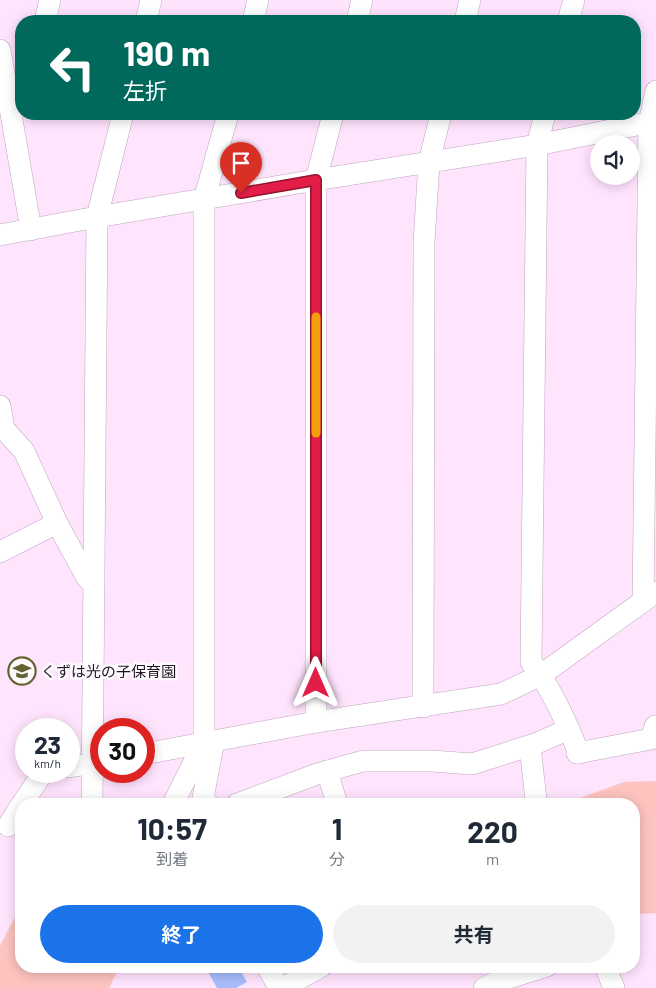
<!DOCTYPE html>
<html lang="ja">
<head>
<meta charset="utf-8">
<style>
	:root { --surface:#fff; --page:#f2f2f3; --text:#1f2937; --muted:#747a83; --accent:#1a73e8 }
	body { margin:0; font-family:Barlow,"Noto Sans JP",sans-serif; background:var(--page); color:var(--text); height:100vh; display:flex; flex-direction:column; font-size:19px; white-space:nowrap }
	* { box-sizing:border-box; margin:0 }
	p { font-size:16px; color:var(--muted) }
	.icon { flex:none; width:28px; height:28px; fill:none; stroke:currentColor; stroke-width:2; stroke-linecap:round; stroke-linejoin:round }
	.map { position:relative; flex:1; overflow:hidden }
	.drawer { position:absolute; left:15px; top:798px; width:625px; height:175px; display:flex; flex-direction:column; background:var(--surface); border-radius:20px; box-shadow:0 2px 12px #0003 }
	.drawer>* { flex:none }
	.hud { position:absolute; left:15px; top:15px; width:626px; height:105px; border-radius:20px; box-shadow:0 2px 12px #0003; background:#00695c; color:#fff; overflow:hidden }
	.fabs { position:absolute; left:590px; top:135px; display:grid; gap:10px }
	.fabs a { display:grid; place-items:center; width:50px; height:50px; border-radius:50%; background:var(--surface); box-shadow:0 2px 12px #0003; font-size:25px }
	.speed { position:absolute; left:15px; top:718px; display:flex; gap:10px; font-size:25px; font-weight:700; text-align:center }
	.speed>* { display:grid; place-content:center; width:65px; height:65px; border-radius:50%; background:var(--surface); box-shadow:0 2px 12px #0003; line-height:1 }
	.speed small { font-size:12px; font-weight:400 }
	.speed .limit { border:8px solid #d22; background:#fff; color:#111 }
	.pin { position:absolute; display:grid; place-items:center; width:42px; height:42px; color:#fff; margin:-51px -21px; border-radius:50% 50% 50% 0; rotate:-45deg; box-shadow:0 0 5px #0007 }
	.pin .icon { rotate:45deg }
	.me { position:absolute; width:55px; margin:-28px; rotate:0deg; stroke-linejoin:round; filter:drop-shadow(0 0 4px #0008) }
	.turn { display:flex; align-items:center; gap:18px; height:105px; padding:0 25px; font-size:22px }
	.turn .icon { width:65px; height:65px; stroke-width:2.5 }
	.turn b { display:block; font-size:35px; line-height:42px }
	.eta { display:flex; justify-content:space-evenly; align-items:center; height:85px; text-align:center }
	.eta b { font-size:30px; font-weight:700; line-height:35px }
	.action { display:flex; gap:10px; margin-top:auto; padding:10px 25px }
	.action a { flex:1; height:58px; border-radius:30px; background:var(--accent); color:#fff; font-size:20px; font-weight:700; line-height:58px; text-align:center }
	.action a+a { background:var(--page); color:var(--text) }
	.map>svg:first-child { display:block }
	.green { fill:#fdc3bf }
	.water { fill:#a7bcfc }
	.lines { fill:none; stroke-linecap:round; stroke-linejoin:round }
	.minor-casing { stroke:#bea5be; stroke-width:22 }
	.minor { stroke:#fff; stroke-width:21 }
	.route-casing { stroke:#92132f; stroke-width:12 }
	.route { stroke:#e11d48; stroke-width:9 }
	.slow { stroke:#f59e0b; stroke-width:9 }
	.labels { text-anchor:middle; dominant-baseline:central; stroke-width:5; stroke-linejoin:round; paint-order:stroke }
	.poi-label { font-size:15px; fill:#1f161f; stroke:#fef9fe; text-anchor:start }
</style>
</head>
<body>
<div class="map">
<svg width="656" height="988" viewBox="0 0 656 988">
	<rect width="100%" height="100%" fill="#ffe4fe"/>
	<g class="green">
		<path d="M656,781V913L637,914L634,917V804H564L624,782Z"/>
		<path d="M21,905V966H120L109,988H0V946Z"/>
	</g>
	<path class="water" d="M205,966H238L247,982L236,988H217Z"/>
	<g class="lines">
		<g class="minor-casing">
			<g id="minor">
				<path d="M45,21L50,0"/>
				<path d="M146,21L151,0"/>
				<path d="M253,21L258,0"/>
				<path d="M357,21L362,0"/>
				<path d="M465,21L470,0"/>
				<path d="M568,21L574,0"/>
				<path d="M0,50L31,230"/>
				<path d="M545,114L537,145L531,662C552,689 566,722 579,753"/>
				<path d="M0,235L97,217L316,180L537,145L656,121"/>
				<path d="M0,406L4,429"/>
				<path d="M0,428L4,429L24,451L57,523L87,578L94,584"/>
				<path d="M0,552L57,523"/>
				<path d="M643,602L649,123L656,91"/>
				<path d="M423,707L424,242L429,162L441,114"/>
				<path d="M316,722V180L333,114"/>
				<path d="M530,746L536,800"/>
				<path d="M577,753L651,739L655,726"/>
				<path d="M144,754L316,722L501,694L541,675L656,592"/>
				<path d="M69,767L101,762"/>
				<path d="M327,771L337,804"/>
				<path d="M174,802L204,742V200L228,114"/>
				<path d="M22,804L44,771"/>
				<path d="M92,804L97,217L123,114"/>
				<path d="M208,804L203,798L214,741"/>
				<path d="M237,804L317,774L363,761H432L472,764L535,744L569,729"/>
				<path d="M8,826L21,805"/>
				<path d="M267,966L279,988"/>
				<path d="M605,966L614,988"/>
				<path d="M283,988L322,966"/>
				<path d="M484,988L496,982L547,966"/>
			</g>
		</g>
		<use href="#minor" class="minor"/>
	</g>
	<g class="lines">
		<g class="route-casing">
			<path id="route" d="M241,193L316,180V683"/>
		</g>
		<use href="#route" class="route"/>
		<path class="slow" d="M316,317V433"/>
	</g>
	<defs>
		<g id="school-ring" transform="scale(1.4375)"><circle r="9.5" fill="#fef9fe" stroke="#626330" stroke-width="1.5"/><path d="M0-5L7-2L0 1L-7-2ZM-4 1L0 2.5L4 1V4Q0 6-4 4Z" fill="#626330"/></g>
	</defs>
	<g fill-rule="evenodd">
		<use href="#school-ring" x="22" y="671"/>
	</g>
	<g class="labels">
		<g class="poi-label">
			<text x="41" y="671">くずは光の子保育園</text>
		</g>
	</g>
</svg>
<div class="fabs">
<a><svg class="icon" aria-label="sound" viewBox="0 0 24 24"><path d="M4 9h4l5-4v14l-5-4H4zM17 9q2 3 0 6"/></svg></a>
</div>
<div class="speed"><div>23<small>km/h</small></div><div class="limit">30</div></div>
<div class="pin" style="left:241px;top:193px;background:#d93025"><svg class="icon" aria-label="arrive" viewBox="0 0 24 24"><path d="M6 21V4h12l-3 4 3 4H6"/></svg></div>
<svg class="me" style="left:316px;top:683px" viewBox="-20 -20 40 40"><path d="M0-17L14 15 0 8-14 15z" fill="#e11d48" stroke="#fff" stroke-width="4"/></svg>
<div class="hud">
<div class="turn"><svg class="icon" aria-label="left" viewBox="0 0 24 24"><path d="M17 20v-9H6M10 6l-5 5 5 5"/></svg><div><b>190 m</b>左折</div></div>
</div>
<section class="drawer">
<div class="eta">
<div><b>10:57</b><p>到着</p></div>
<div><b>1</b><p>分</p></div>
<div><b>220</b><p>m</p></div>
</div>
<div class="action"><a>終了</a><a>共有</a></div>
</section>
</div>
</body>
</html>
